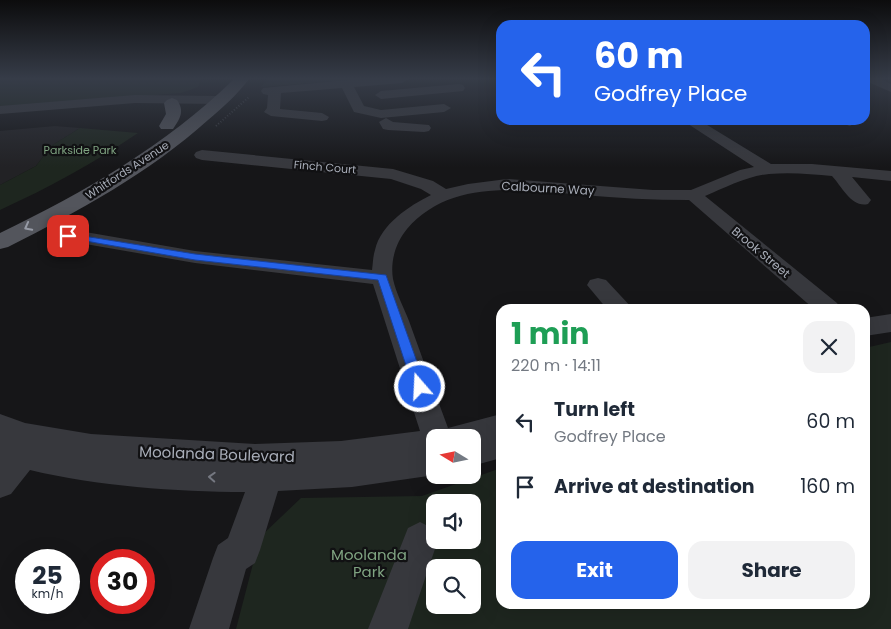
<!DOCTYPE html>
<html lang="en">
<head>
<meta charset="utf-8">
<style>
	:root { --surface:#fff; --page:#f2f2f3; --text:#1f2937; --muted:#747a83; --accent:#2563eb }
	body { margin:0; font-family:Poppins,sans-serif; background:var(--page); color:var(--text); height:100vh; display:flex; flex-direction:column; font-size:19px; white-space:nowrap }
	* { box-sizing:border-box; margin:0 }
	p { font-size:16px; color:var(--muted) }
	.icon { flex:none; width:28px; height:28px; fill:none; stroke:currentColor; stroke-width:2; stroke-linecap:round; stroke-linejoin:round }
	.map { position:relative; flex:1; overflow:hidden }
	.sheet { position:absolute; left:496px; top:304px; width:374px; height:305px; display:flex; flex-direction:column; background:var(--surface); border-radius:15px; box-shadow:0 5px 20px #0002 }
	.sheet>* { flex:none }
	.hud { position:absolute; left:496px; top:20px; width:374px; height:105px; border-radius:15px; box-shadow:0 5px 20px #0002; background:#2563eb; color:#fff; overflow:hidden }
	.needle { width:32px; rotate:280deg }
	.tools { position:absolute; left:426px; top:429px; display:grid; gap:10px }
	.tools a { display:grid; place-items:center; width:55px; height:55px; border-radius:10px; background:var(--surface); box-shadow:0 5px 20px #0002; font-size:25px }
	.speed { position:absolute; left:15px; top:549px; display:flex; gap:10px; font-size:25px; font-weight:700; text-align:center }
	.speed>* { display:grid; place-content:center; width:65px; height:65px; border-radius:50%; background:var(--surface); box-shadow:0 5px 20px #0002; line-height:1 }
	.speed small { font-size:12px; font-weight:400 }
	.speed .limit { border:8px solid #d22; background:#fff; color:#111 }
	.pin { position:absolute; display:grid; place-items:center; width:42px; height:42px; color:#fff; margin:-21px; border-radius:10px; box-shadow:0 2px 8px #0006 }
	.me { position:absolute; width:55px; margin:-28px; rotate:341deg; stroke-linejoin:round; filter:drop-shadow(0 0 4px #0008) }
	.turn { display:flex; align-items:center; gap:18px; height:105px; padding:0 15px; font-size:22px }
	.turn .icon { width:65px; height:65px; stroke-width:2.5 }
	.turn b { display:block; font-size:35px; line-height:42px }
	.round { display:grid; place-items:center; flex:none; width:52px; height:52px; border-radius:15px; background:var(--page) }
	.summary { display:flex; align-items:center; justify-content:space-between; height:85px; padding:0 15px }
	h1 { font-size:30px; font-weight:700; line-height:38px; color:#1e9e55 }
	.button { display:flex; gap:10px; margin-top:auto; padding:10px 15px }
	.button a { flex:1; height:58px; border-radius:15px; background:var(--accent); color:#fff; font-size:20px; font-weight:700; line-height:58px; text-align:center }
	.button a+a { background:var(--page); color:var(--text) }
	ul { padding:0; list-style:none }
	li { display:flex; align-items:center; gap:15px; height:65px; padding:0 15px }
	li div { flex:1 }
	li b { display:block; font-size:19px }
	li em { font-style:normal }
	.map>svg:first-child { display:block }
	.built { fill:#222225 }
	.green { fill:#1e261f; fill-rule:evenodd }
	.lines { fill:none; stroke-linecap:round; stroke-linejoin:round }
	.path { stroke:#3d3f44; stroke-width:2; stroke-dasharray:1 2; stroke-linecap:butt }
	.minor { fill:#37383d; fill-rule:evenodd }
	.major { fill:#53555c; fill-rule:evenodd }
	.oneway { stroke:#979ba6 }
	.oneway2 { stroke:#757881 }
	.route { fill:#2563eb; stroke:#184099 }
	.labels { text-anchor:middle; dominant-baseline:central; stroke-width:4.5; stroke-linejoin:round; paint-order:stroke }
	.far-park-label { font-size:11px; fill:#7fa381; stroke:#111113 }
	.far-street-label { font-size:11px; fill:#a8adb8; stroke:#111113 }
	.street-label { font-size:12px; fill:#a8adb8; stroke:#111113 }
	.near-street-label { font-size:15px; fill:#a8adb8; stroke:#111113 }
	.near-park-label { font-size:15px; fill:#7fa381; stroke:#111113 }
</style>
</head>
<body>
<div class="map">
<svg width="891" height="629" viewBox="0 0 891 629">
	<rect width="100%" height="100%" fill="#161618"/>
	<path class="built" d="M55,126L80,128L51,146L36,166L0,185V131Z"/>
	<g class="green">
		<path d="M0,79H200L198,87L181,93L0,107Z"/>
		<path d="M267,79H364L261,87Z"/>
		<path d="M80,128L138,133C92,164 50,187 0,210V185L36,166L51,146Z"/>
		<path d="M891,342V629H236L260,537L301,498L422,496L501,468V604H865V348ZM435,502H472V540H435ZM435,568H472V605H435Z"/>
	</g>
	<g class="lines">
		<path class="path" d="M216,126L249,97"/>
		<g class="minor">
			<path d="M359,79H408L402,83L354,87L364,106L381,110L444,104L451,108L444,112L381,118L354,112L342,88L281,93L280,109L322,113L329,117L327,120L322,121L271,116L264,112L267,108L268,95L263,94L261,91L263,88Z"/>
			<path d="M865,79H881L891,84V92L866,81Z"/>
			<path d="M459,84L463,85L465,88L463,91L381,99L375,95L381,91Z"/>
			<path d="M135,95L221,96L227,100L221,104L135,103L0,114V106Z"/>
			<path d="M386,118L393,122L429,125L431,128L429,131L424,132L388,130L383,129L379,122Z"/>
			<path d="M682,120H699L771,164H812L891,171V181L852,177L871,200L868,204C852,208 842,187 832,176C812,174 790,172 769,174C747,176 725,188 705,196L837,303L841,309H814L689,200C653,200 618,198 582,195C523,190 451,178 407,229C396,242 390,261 393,279C396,293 404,308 409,321C422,357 435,393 448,428L501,414V458L472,466V438H435V475L352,487L278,491L260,550L255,563L246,569L229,629H189L213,558L218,545L228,538L245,492C176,492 97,486 30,470L11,494L0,498V414L25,423L91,434L255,444L341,441L420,431L373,284L195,263L68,241L61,239L58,235L61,231L68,229L195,251L372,270C373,263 373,256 375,250C381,224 409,206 431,195L421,189L391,179L202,160L196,158L194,155L196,152L202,150L393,169L433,181L446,189L468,184L507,179L653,190H691L740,170L754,167Z"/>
			<path d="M839,120H856L857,122L850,126L841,123Z"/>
			<path d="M598,278L606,280L633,309H607L587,285L590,280Z"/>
			<path d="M891,314V332L865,336V318Z"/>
			<path d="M420,522L432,528L435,540H438L408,629H368L408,528Z"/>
		</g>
		<g class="major">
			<path d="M234,79H249C238,94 222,108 208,120C149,173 79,211 8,247L0,249V233C85,192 166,145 234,79Z"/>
			<path d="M172,98L177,100C185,111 180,119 173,129H161L159,126L166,114L164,103L167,100Z"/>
		</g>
	</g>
	<defs><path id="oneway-chevron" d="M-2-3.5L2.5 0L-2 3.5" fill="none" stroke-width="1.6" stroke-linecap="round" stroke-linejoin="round" transform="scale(1.25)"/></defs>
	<use class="oneway" href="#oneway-chevron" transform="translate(28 227) rotate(152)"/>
	<use class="oneway2" href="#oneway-chevron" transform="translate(212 477) rotate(-177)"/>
	<linearGradient id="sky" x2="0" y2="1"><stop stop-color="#0c0c0d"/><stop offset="0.47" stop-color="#363c48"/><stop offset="1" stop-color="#363c48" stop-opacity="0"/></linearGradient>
	<rect width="891" height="167" fill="url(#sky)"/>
	<path class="route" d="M65,233L195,254L386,275L426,387L424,390L420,392L415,390L413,387L378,280L195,260L68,238H65Z"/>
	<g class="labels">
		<g class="far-park-label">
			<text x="80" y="150">Parkside Park</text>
		</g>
		<g class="far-street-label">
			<text transform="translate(325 167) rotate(5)">Finch Court</text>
			<text transform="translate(127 170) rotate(-33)">Whitfords Avenue</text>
		</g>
		<g class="street-label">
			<text transform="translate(548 188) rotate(3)">Calbourne Way</text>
			<text transform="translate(761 252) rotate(40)">Brook Street</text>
		</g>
		<g class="near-street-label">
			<text transform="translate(217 454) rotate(2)">Moolanda Boulevard</text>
		</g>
		<g class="near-park-label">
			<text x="369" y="554">Moolanda<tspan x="369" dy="17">Park</tspan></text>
		</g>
	</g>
</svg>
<div class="tools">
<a><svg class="needle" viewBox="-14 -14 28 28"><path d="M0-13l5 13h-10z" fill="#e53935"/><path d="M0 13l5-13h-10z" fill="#747a83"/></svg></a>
<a><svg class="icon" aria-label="sound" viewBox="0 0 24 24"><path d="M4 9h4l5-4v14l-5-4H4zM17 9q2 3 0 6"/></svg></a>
<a><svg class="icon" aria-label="search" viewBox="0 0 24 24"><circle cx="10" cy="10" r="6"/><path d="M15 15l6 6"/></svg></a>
</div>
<div class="speed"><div>25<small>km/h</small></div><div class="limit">30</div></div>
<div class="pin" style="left:68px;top:236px;background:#d93025"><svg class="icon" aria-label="arrive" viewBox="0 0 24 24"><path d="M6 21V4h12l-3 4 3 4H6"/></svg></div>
<svg class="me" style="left:420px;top:387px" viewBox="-20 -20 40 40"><circle r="17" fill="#2563eb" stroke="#fff" stroke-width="3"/><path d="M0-11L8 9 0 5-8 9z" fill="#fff"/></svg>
<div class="hud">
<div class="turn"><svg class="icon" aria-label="left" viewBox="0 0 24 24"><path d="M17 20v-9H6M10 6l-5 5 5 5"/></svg><div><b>60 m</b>Godfrey Place</div></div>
</div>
<section class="sheet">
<div class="summary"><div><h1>1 min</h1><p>220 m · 14:11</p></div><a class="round"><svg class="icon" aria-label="close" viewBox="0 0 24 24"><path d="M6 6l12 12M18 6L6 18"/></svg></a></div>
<ul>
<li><svg class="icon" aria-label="left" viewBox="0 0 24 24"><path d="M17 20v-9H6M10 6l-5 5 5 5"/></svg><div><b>Turn left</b><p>Godfrey Place</p></div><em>60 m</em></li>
<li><svg class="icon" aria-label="arrive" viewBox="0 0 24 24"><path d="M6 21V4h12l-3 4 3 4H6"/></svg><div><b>Arrive at destination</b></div><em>160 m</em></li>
</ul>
<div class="button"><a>Exit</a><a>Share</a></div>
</section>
</div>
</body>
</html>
